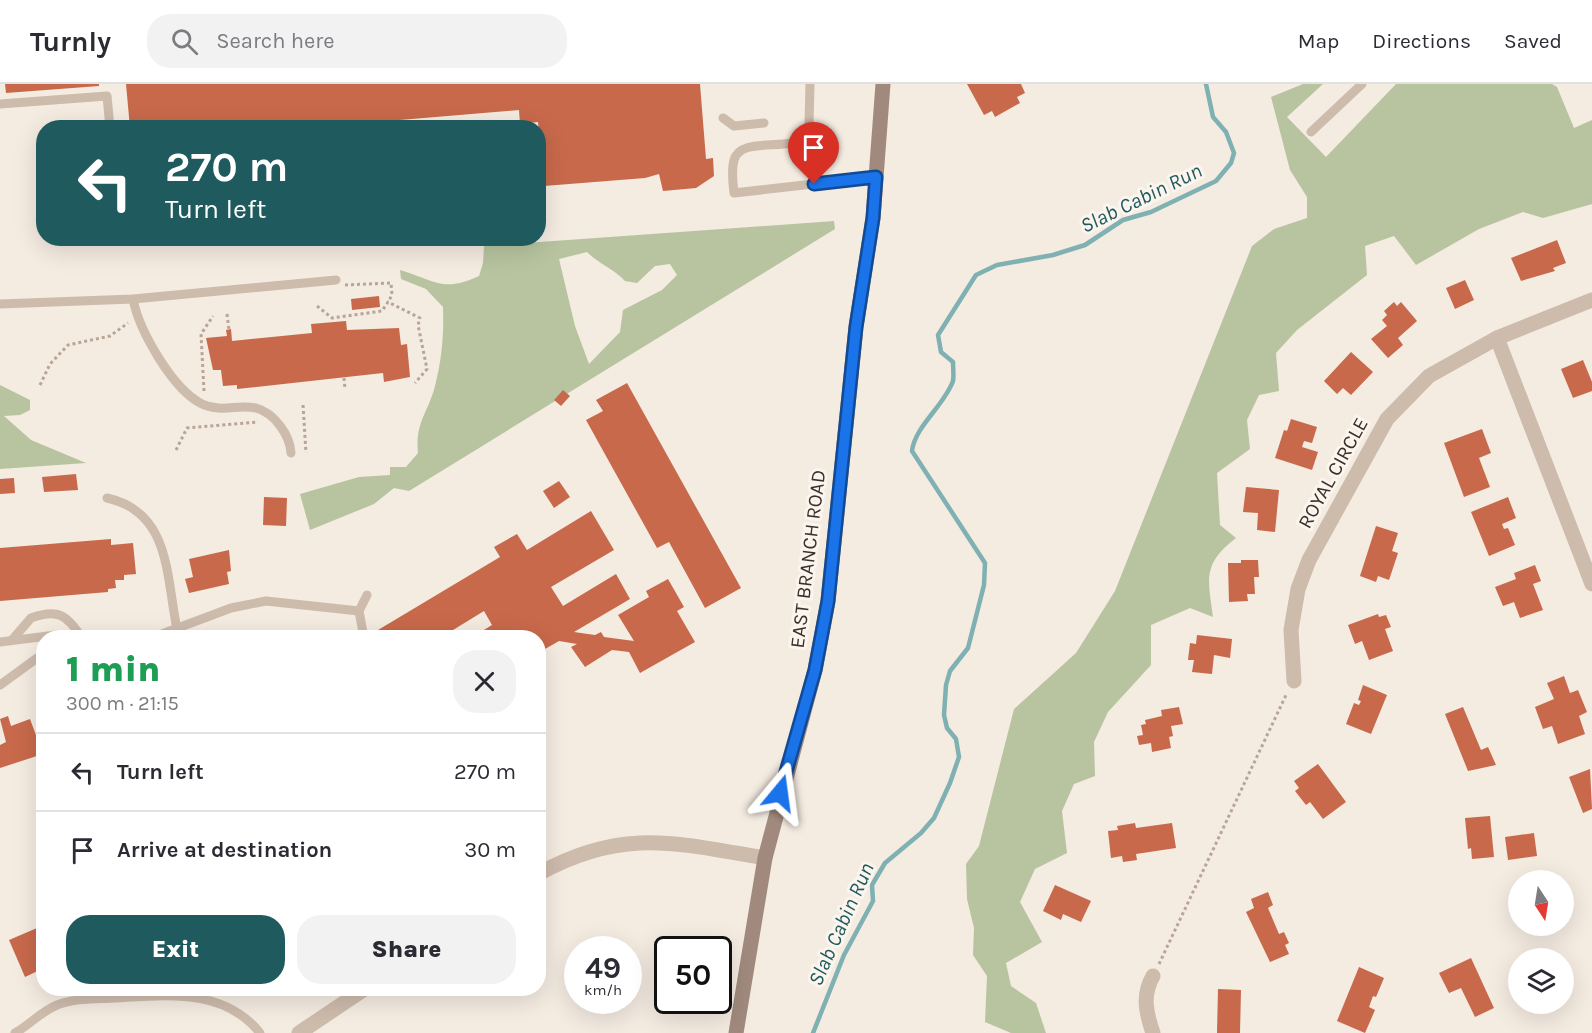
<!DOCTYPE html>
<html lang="en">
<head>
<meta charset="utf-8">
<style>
	:root { --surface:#fff; --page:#f2f2f3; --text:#2b2b33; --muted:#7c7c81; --line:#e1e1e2; --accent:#1f5a5e }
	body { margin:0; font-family:Karla,sans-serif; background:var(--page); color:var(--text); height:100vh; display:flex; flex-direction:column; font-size:22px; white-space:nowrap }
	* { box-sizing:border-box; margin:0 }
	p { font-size:20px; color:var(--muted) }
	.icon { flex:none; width:33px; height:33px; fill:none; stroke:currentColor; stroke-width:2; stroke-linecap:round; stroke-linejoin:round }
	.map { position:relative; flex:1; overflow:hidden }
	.panel { position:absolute; left:36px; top:546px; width:510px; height:366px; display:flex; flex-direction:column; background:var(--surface); border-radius:24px; box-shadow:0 6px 24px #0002 }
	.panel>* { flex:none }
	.banner { position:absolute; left:36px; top:36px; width:510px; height:126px; border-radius:24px; box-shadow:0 6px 24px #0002; background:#1f5a5e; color:#fff; overflow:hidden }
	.needle { width:39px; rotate:168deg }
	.fabs { position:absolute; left:1508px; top:786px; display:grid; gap:12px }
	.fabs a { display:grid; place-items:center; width:66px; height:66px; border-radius:50%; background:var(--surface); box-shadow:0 6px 24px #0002; font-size:30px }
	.speed { position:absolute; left:564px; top:852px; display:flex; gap:12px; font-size:30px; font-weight:700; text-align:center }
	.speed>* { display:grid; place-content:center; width:78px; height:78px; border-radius:50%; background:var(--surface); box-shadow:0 6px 24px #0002; line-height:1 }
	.speed small { font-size:15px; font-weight:400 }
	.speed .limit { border:3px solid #111; border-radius:9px; background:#fff; color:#111 }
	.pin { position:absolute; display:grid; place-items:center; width:51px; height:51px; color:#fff; margin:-62px -26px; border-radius:50% 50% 50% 0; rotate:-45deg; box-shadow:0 0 6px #0007 }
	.pin .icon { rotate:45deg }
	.me { position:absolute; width:66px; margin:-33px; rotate:16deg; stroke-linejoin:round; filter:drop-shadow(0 0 4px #0008) }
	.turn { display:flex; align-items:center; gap:21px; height:126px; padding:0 30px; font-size:27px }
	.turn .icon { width:78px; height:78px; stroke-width:2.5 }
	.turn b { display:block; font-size:42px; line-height:51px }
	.round { display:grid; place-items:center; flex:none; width:63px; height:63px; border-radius:24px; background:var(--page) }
	.head { display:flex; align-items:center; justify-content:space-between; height:102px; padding:0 30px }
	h1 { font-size:36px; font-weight:800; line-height:45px; color:#1e9e55 }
	.action { display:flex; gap:12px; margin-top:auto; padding:12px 30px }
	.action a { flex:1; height:69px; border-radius:24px; background:var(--accent); color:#fff; font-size:24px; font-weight:800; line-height:69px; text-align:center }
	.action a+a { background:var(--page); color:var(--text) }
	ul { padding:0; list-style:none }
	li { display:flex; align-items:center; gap:18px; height:78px; padding:0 30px; border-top:2px solid var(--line) }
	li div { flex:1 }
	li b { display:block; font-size:22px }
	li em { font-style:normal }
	header { display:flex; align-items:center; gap:36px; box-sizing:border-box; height:84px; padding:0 30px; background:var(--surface); border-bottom:2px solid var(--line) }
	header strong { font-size:28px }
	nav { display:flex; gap:33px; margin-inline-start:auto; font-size:21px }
	.search { width:420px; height:54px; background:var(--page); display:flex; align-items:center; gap:15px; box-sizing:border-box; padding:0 21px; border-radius:24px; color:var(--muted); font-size:22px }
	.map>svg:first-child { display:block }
	.green { fill:#b8c4a0; fill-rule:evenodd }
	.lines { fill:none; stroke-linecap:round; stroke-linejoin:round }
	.stream { stroke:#7fb0b2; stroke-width:4.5 }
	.building { fill:#c8694b }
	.path { stroke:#b9a596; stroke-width:3; stroke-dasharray:3 3; stroke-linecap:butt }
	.lane { stroke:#cdbbac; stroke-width:9 }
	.street { stroke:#cdbbac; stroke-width:15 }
	.secondary { stroke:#a18a7d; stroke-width:15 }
	.route-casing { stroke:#114b97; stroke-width:15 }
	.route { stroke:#1a73e8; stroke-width:10 }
	.labels { text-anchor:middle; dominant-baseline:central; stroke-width:6; stroke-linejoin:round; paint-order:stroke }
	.street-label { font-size:20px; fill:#3b302b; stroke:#fbf5ee }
	.water-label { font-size:21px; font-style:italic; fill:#1f5a5e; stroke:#fbf5ee }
</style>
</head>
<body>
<header>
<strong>Turnly</strong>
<div class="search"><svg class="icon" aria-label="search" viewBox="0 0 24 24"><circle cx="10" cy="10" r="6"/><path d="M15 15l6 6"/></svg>Search here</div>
<nav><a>Map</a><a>Directions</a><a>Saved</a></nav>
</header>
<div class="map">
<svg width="1592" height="949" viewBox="0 0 1592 949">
	<rect width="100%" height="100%" fill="#f4ebe1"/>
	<g class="green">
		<path d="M1303,0H1323L1287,33L1326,73L1396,0H1552L1557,3L1574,44L1592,36V120L1543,134L1523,128L1479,145L1416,181L1394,152L1365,162L1367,191L1297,246L1276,269L1279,307L1259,311L1247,336L1250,365L1217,389L1220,441L1236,454C1202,480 1208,495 1213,533L1190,524L1151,541V581L1108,628L1094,658L1095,692L1074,700L1062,727L1067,769L1035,785L1020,818L1042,858L1006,879L1011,902L1036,919L1046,949H1011L985,938L987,892L973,871L974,844L967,815L966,780L979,762L1014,625L1076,569L1115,507L1252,162L1274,145L1307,134V113L1290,86L1271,13Z"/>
		<path d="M834,137L835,145L409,407L394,404L374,420L310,446L300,410L359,393L390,391V383H406L418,369C415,338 428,329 435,302C442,275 444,250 443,223L426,205L401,195L400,186C434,196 443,209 479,192L483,179L484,162ZM587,168C599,180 614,185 625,197L637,199L655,182L670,180L677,191L662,206L623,226L620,248L589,280L575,242L559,175Z"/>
		<path d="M0,301L30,316V326L20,331L4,332L31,356L86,379L0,385Z"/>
	</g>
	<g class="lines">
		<path class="stream" d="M813,949L844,871L873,817L872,801L885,779L921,749L934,734L950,699L959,673L956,655L947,644L944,631L946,601L950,587L968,564L984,501L985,479L912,367C915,342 944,322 953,297C954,292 953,284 953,278L941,268L938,251L976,191L997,181L1053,171L1085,161L1123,136L1151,128L1216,97L1231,79L1234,69L1226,48L1213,33L1206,0"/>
	</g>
	<g class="building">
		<path d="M5,0H99V2L6,9Z"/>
		<path d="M126,0H700L706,75L713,74L714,92L696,104L663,107L659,90L645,94L544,102L538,38L520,40L519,26L364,39L365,44H130Z"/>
		<path d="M967,0H1021L1025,9L1017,13L1020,19L995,33L992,27L984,31Z"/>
		<path d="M1557,156L1566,179L1553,184L1555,187L1521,197L1511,174Z"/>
		<path d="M1465,196L1474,216L1455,225L1446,204Z"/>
		<path d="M379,212L380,223L352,226L351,215Z"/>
		<path d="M1394,218L1397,222L1401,218L1417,237L1398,254L1403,261L1388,274L1371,255L1387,242L1382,236L1387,231L1384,227Z"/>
		<path d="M346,237L347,246L399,244L401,261L407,260L410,293L384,298L383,289L237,305V301L223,302L221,286H213L206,254L227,252L226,246L231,245L232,257L312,249L311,240Z"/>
		<path d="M1351,268L1373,288L1351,311L1343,304L1337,310L1324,297Z"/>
		<path d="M1583,276L1592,298V307L1573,314L1561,285Z"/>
		<path d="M627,299L741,504L705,524L669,458L657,464L586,336L603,327L596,316Z"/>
		<path d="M563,306L570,312L561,322L554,316Z"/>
		<path d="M1291,335L1317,343L1312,359L1304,357L1302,363L1318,368L1312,386L1275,374L1284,346L1287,347Z"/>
		<path d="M1482,345L1491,369L1479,374L1490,403L1464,413L1444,359Z"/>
		<path d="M76,390L78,406L44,408L42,393Z"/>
		<path d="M14,394L15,409L0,410V395Z"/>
		<path d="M559,397L570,413L554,424L543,407Z"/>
		<path d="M1246,403L1279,406L1275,448L1257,446L1258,429L1243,428Z"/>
		<path d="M264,413L287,414L286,442L263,441Z"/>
		<path d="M1508,413L1516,434L1502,440L1504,445L1508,444L1515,461L1489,472L1471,428Z"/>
		<path d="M591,427L614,466L551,503L563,522L616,490L630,515L574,548L595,551L601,548L604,553L634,557L618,531L649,513L646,507L668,495L684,523L677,527L695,558L640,589L629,568L612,566L585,583L571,563L577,560L559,557L538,569V554H471L492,541L484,527L440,554H383L378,546L500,473L494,463L517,450L527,466Z"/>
		<path d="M1376,442L1398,449L1392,467L1398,469L1389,496L1378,492L1376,498L1360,492Z"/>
		<path d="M111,455V461L133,459L136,490L124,491V496H115L116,504L108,505V508L0,517V464Z"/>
		<path d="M229,466L231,487L227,488L229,500L189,509L185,495L193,493L189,475Z"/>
		<path d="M1241,476H1258L1259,493H1254L1255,510H1247L1248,517L1229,518L1228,479H1241Z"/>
		<path d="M1535,481L1541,497L1533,500L1543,526L1520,534L1514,518L1503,522L1495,503L1516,495L1514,489Z"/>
		<path d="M1378,530L1379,533L1386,531L1391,543L1385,545L1393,567L1369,576L1362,557L1355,560L1348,541Z"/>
		<path d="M1197,551L1232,555L1230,574L1214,571L1212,590L1192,588L1194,576H1188L1190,559L1196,560Z"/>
		<path d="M1564,592L1570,609L1578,606L1587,628L1579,632L1585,650L1558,660L1552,642L1543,645L1535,623L1554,615L1547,599Z"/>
		<path d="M1363,601L1387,611L1371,650L1346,640L1354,619L1359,621L1361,617L1358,616Z"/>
		<path d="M1179,623L1183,640L1171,642L1173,652L1169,653L1171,664L1152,668L1151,659L1139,661L1137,652L1143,651L1141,641L1146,640L1145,636L1162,632L1161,626Z"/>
		<path d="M1463,623L1481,666L1488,663L1496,681L1468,687L1445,630Z"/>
		<path d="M8,632L11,642L30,635L43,670L0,684V661L6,658L0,635Z"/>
		<path d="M1318,680L1346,718L1323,735L1310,718L1306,721L1295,707L1299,704L1294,697Z"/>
		<path d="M1590,685L1592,725L1583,729L1569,693Z"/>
		<path d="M1490,732L1494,773L1472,775L1471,764L1468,765L1465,734Z"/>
		<path d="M1135,739L1136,744L1172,739L1176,764L1136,770L1137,776L1123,778L1122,772L1111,774L1108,747L1118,746L1117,742Z"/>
		<path d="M1534,749L1537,772L1508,776L1505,753Z"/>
		<path d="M1055,801L1091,817L1081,838L1063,830L1061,836L1043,827Z"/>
		<path d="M1268,808L1273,821L1268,824L1279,850L1284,848L1289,859L1285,861L1289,870L1270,878L1246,828L1254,824L1251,815Z"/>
		<path d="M44,841V884L25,893L9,856Z"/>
		<path d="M1471,874L1494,924L1475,933L1461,904L1449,909L1439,889Z"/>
		<path d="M1359,883L1384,894L1376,913L1373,912L1369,923L1375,926L1365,949L1337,937Z"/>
		<path d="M1218,905L1241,906L1240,949H1217Z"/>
	</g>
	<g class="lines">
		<g class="path">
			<path d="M345,201L391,199L392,211L388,218"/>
			<path d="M317,222L332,234L382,227L388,218L420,234L418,241L427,285L415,299"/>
			<path d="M227,230L229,246"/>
			<path d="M344,294L345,305"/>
			<path d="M40,301L50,280L68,261L110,252L128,239"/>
			<path d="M204,307L201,250L213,232"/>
			<path d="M303,321L306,369"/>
			<path d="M176,366L187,344L258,338"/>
			<path d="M1159,880L1287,609"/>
		</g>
		<g class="lane">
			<path d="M810,0L809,40L806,52C791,69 741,51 734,76C731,87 733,99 734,109L876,93"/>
			<path d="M0,20L107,12L110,44"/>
			<path d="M723,34L734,42L764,39"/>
			<path d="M1311,48L1362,0"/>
			<path d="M133,215C139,246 172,305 202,320C221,329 238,320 256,324C275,329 290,352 291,369"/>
			<path d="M0,220L133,215L336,196"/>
			<path d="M107,414C171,428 166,493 177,545"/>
			<path d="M151,554L231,524L266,517L359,527"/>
			<path d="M364,554L359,527L367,511"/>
			<path d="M12,556L31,534C58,524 67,531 82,554"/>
			<path d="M0,558L56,551L82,554"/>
			<path d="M0,601L44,569"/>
			<path d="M15,949C29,941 42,927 57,921C75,914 97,915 116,914C168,911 224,904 260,949"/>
		</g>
		<g class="street">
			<path d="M1497,254L1592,500"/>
			<path d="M1294,597L1291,546L1298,505L1309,476L1387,335L1429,292L1497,254L1592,216"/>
			<path d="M538,790C623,743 676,759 765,774"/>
			<path d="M1153,892C1142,911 1146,929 1153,949"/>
			<path d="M299,949L366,904"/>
		</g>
		<path class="secondary" d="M736,949L765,774L815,586L828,517L856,243L873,134L883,0"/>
	</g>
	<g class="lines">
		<g class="route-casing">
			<path id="route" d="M780,709L815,586L828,517L856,243L873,134L876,93L814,100"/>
		</g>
		<use href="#route" class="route"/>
	</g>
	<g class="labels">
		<g class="street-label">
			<text transform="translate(1333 389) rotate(-61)">ROYAL CIRCLE</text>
			<text transform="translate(808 475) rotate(-83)">EAST BRANCH ROAD</text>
		</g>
		<g class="water-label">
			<text transform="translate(1141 114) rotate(-26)">Slab Cabin Run</text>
			<text transform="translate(841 840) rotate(-66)">Slab Cabin Run</text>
		</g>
	</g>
</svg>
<div class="fabs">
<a><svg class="needle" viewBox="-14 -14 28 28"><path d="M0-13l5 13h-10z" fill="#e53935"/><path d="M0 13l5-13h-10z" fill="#7c7c81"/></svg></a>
<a><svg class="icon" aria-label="layers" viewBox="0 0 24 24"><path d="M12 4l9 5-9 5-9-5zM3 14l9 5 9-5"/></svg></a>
</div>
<div class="speed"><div>49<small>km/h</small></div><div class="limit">50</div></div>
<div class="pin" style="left:814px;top:100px;background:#d93025"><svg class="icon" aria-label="arrive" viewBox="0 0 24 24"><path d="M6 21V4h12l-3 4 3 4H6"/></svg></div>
<svg class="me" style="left:780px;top:709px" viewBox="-20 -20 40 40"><path d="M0-17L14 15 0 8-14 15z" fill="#1a73e8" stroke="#fff" stroke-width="4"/></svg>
<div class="banner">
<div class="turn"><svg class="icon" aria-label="left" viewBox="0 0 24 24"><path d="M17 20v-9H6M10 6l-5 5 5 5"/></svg><div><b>270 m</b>Turn left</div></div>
</div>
<section class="panel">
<div class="head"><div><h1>1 min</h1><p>300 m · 21:15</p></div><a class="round"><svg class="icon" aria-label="close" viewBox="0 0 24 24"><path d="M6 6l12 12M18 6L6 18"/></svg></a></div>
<ul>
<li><svg class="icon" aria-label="left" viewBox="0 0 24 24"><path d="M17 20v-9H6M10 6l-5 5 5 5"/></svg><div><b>Turn left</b></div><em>270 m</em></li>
<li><svg class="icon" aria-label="arrive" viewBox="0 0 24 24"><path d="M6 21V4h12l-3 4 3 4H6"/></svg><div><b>Arrive at destination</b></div><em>30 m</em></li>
</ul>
<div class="action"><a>Exit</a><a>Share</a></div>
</section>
</div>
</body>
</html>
